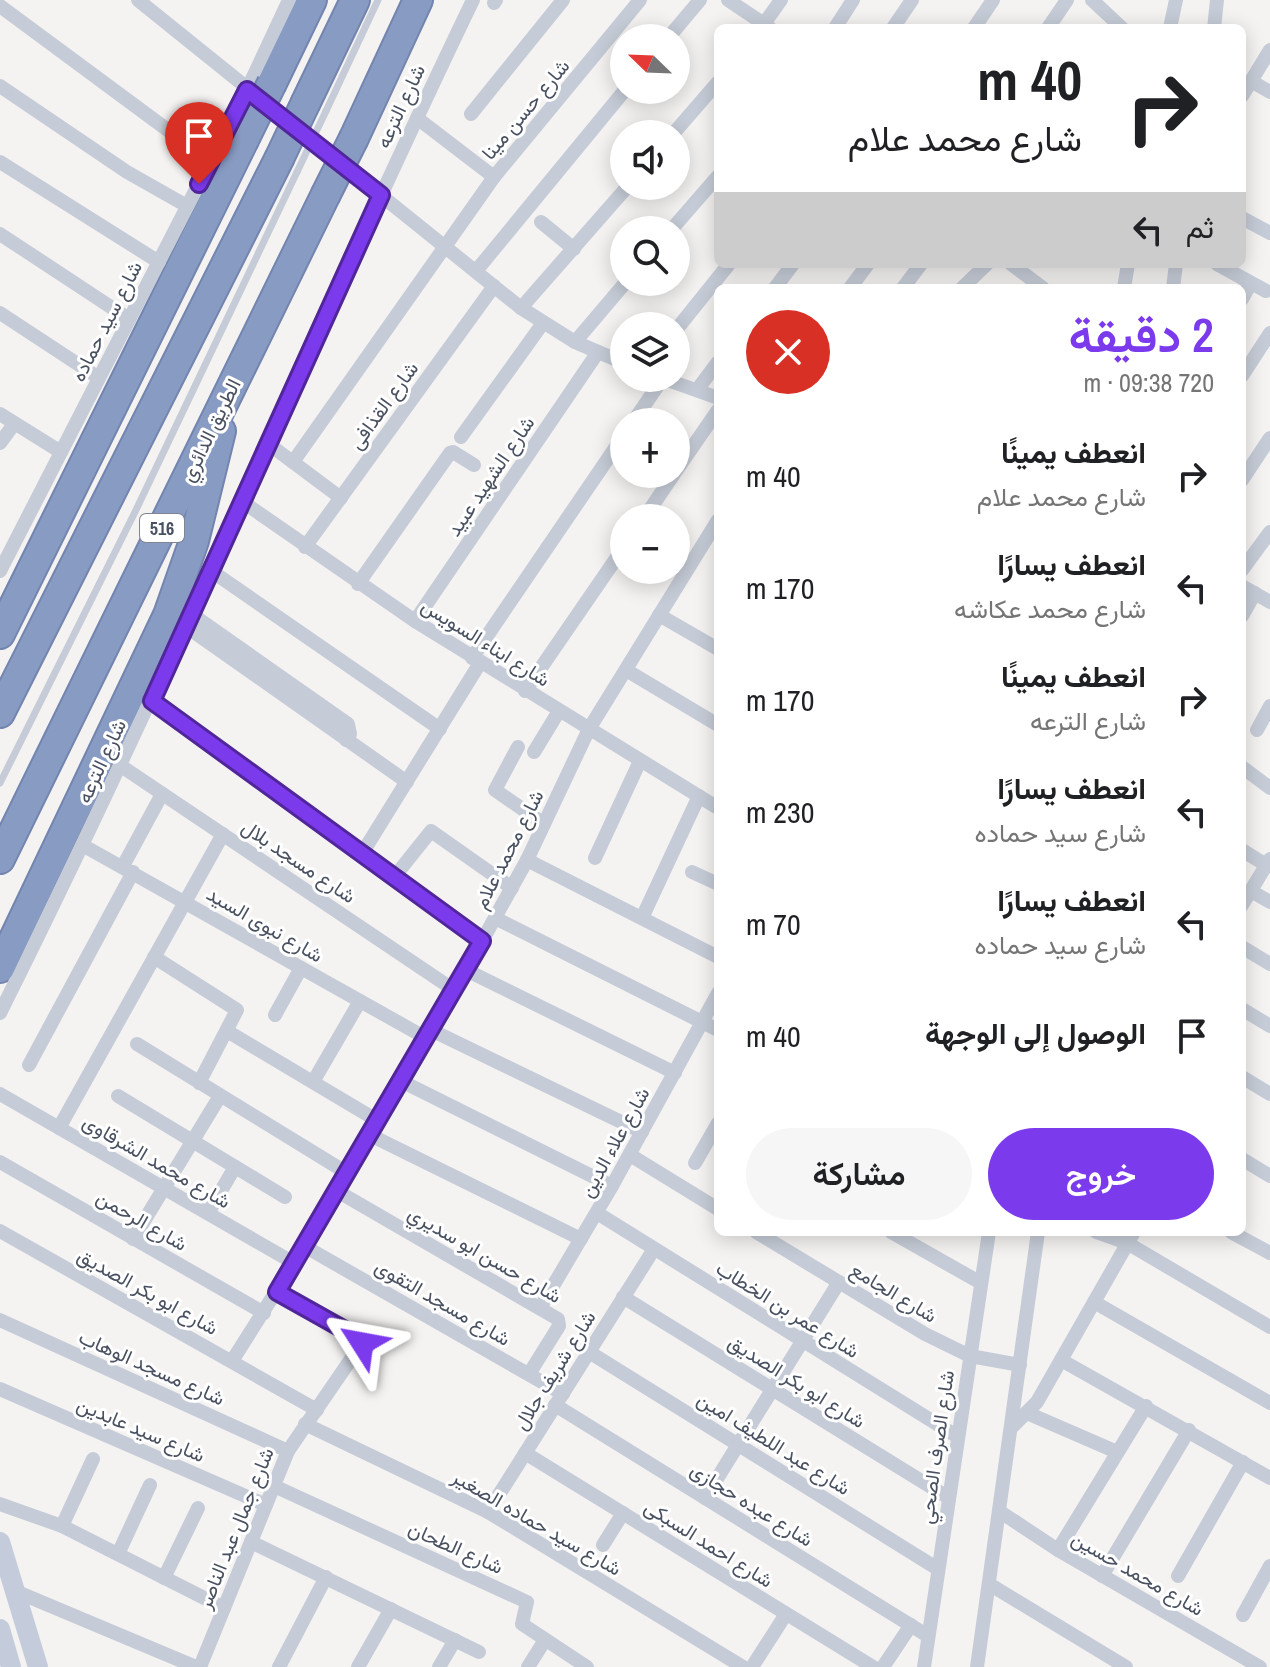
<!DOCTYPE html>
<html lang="ar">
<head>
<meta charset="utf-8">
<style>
	:root { --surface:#fff; --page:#f6f6f6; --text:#202124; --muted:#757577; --accent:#7c3aed }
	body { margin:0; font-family:"Archivo Narrow",Vazirmatn,sans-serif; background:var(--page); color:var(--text); direction:rtl; height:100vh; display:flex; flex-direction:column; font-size:30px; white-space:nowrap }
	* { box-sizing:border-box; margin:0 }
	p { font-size:26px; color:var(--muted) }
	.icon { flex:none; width:44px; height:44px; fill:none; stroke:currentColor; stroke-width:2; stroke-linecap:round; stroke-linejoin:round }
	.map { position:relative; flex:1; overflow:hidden; direction:ltr }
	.drawer { position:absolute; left:714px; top:284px; width:532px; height:952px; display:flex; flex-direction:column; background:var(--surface); border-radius:12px; box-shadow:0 4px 20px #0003; direction:rtl }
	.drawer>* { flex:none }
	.guide { position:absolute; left:714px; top:24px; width:532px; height:244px; border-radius:12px; box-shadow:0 4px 20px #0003; direction:rtl; background:#fff; color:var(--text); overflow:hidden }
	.needle { width:52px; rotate:293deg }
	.fabs { position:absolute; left:610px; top:24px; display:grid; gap:16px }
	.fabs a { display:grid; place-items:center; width:80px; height:80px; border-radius:50%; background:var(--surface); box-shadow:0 4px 20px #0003; font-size:40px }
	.pin { position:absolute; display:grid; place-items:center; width:68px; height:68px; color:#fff; margin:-82px -34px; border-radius:50% 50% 50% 0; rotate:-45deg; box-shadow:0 0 8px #0007 }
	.pin .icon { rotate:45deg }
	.me { position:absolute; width:88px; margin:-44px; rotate:304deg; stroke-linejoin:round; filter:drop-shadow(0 0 6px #0008) }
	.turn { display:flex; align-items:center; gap:28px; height:168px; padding:0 32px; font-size:36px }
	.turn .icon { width:104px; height:104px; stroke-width:2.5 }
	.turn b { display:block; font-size:56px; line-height:68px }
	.then { display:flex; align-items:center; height:76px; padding:0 32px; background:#0003; gap:16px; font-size:30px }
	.round { display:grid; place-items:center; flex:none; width:84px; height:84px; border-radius:42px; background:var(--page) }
	.overview { display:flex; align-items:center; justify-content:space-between; height:136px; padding:0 32px }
	h1 { font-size:48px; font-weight:600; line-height:60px; color:var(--accent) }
	.cta { display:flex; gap:16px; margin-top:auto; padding:16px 32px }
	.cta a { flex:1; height:92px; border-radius:48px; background:var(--accent); color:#fff; font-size:32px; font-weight:600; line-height:92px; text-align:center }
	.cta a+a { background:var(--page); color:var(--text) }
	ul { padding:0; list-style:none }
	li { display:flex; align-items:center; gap:24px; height:112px; padding:0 32px }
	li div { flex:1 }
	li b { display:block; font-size:30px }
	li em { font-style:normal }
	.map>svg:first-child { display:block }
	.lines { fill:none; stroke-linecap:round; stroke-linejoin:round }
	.highway-casing { stroke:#7385af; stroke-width:32 }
	.lane { stroke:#c6ccd7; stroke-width:7 }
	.street { stroke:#c6ccd7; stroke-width:14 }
	.secondary { stroke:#c4ccdc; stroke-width:20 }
	.highway { stroke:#889bc3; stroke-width:28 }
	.highway-bridge-casing { stroke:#7385af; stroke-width:32; stroke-linecap:butt }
	.lane-bridge { stroke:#c6ccd7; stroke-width:7 }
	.highway-bridge { stroke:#889bc3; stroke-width:28 }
	.route-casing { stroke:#51269a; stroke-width:20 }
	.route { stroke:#7c3aed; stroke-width:14 }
	.labels { text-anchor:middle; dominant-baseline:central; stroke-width:6; stroke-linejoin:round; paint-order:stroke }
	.shield { fill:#fff; stroke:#808590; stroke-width:2 }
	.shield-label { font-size:18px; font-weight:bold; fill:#495161 }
	.street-label { font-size:20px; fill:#495161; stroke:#fff }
</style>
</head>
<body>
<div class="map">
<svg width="1270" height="1667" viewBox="0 0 1270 1667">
	<rect width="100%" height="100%" fill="#f5f3f2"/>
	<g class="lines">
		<g class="highway-casing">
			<g id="highway">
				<path d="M272,83L312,0"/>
				<path d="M306,102L355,0"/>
				<path d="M354,138L418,0"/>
				<path d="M0,634L243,142"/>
				<path d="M0,713L279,159"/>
				<path d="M0,859L325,196"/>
				<path d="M0,968L168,615L194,541L221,431"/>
			</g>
		</g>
		<g class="lane">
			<path d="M326,111L378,0"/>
			<path d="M0,783L135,512L297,172"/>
		</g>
		<g class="street">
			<path d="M138,0L521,308L575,342L624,363"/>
			<path d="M728,0L770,28"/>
			<path d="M1092,0L1122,28"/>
			<path d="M494,3L496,0"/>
			<path d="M0,6L211,162"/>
			<path d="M761,28L781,0"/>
			<path d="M835,28L853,0"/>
			<path d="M893,28L912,0"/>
			<path d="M974,28L993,0"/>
			<path d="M1048,28L1067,0"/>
			<path d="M1170,28L1176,0"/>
			<path d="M1214,28L1217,0"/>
			<path d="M668,38L700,0"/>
			<path d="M1251,81L1270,92"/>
			<path d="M0,86L127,172L187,206"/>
			<path d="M1242,96L1270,50"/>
			<path d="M471,114L563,0"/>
			<path d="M417,118L494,177"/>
			<path d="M673,134L718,82"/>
			<path d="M0,162L159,262"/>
			<path d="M1242,218L1270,233"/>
			<path d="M541,222L574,249"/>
			<path d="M671,230L718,176"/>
			<path d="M0,234L129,319"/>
			<path d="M1011,264L1043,288"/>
			<path d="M1217,264L1266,291"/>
			<path d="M476,271L625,90"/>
			<path d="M775,288L793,264"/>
			<path d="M850,288L868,264"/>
			<path d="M903,288L921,264"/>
			<path d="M962,288L987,264"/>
			<path d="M1124,288L1128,264"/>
			<path d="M1173,288L1176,264"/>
			<path d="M1242,299L1251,283"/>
			<path d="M521,308L628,186"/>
			<path d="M0,313L99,378"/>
			<path d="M676,330L729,264"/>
			<path d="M575,342L626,282"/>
			<path d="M1242,376L1270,333"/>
			<path d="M662,378L718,398"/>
			<path d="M697,390L718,362"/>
			<path d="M0,414L61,452"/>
			<path d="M633,422L663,378"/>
			<path d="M461,437L543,323"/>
			<path d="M266,442L341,498"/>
			<path d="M0,443L14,424"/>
			<path d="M293,462L494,177L640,0"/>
			<path d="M676,471L718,410"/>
			<path d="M1242,480L1270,438"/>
			<path d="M240,500L415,621L718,808"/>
			<path d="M644,518L674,474"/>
			<path d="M305,547L494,286"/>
			<path d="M210,570L440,729"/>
			<path d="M1242,570L1270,532"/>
			<path d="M0,571L247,90L289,0"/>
			<path d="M358,584L450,453L453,452L474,465"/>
			<path d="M1242,586L1270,602"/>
			<path d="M190,613L348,724L350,734L346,740"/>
			<path d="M659,615L718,649"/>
			<path d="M1242,616L1255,593"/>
			<path d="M415,621L598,352"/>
			<path d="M184,625L407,782"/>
			<path d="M472,658L624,435"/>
			<path d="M626,670L718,725"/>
			<path d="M525,691L624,547"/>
			<path d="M152,701L482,941"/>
			<path d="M1257,730L1270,706"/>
			<path d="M518,747L495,790L544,824"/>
			<path d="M534,752L559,711"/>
			<path d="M121,766L454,990"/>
			<path d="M1242,767L1270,788"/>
			<path d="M84,846L426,1038"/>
			<path d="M1242,850L1266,865"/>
			<path d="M363,852L480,663"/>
			<path d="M595,858L640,761"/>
			<path d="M527,860L718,957"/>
			<path d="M123,866L162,794"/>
			<path d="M692,872L718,884"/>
			<path d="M395,876L431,831L512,888"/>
			<path d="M1251,891L1270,902"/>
			<path d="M1242,905L1270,859"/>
			<path d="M495,918L718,1030"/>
			<path d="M642,918L699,796"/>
			<path d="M1242,947L1270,964"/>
			<path d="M154,957L237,1010L199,1083"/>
			<path d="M466,970L675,1073"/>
			<path d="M1242,1009L1270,1026"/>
			<path d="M0,1013C167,680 311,336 473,0"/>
			<path d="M275,1015L301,968"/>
			<path d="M431,1030L642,1132"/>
			<path d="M227,1031L378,1121"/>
			<path d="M137,1044L347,1173"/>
			<path d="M29,1065L133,872"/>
			<path d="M1242,1077L1270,1094"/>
			<path d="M401,1081L612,1186"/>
			<path d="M313,1082L360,1001"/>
			<path d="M0,1094L294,1263"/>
			<path d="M118,1096L285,1197"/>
			<path d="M59,1128L223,834"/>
			<path d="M370,1135L581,1239"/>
			<path d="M630,1155L718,1209"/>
			<path d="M1242,1159L1270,1176"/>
			<path d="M0,1162L264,1313"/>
			<path d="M695,1163L718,1123"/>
			<path d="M337,1191L558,1319L559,1326L529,1374"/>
			<path d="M208,1213L235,1167"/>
			<path d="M597,1213L958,1437"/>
			<path d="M0,1231L317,1410"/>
			<path d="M756,1232L925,1334L970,1356L1020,1365"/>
			<path d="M891,1232L981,1283"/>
			<path d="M1096,1232L1127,1243L1270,1327"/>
			<path d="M1231,1232L1270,1253"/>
			<path d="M133,1239L220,1096"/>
			<path d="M304,1246L563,1394"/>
			<path d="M623,1297L949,1498"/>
			<path d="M1094,1302L1270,1403"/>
			<path d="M540,1308L612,1186L718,993"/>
			<path d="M0,1320L288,1451"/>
			<path d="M589,1352L938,1569"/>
			<path d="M1061,1360L1270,1478"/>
			<path d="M232,1361L294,1263L466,970L527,860L589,729L718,520"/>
			<path d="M0,1389L266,1505"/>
			<path d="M555,1405L928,1636"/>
			<path d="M1027,1413L1117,1452"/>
			<path d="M305,1424L488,1512L743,1667"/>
			<path d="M1011,1428L1037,1402L1134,1232"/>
			<path d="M525,1453L873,1667"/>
			<path d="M274,1486L527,1602L522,1624L587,1667"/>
			<path d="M705,1498L839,1282"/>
			<path d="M0,1504L62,1526L224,1608"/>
			<path d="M999,1511L1058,1550L1260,1667"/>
			<path d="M488,1512L654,1249"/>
			<path d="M62,1526L93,1459"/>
			<path d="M251,1542L479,1652"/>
			<path d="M603,1545L623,1513"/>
			<path d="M1058,1550L1146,1406"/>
			<path d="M118,1554L150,1485"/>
			<path d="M1102,1576L1189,1430"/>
			<path d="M1178,1576L1243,1462"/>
			<path d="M164,1578L198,1508"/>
			<path d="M989,1584L1126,1667"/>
			<path d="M15,1591L196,1667"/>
			<path d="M1243,1615L1270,1566"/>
			<path d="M200,1667L288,1451L362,1343L359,1338L277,1292"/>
			<path d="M279,1667L326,1577"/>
			<path d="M358,1667L391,1609"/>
			<path d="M439,1667L455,1640"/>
			<path d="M528,1667L545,1640"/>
			<path d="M752,1667L786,1614"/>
			<path d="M883,1667L911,1625"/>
			<path d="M924,1667L989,1232"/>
			<path d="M977,1667L1038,1232"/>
		</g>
		<g class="secondary">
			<path d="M0,1542L38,1667"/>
			<path d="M0,1629L11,1667"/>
		</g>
		<use href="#highway" class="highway"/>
		<g class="highway-bridge-casing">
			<g id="highway-bridge">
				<path d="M243,142L272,83"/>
				<path d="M279,159L306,102"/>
				<path d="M325,196L354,138"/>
			</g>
		</g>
		<path class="lane-bridge" d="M297,172L326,111"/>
		<use href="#highway-bridge" class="highway-bridge"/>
	</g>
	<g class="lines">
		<g class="route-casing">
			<path id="route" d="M199,184L247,90L381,195L152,701L482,941L277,1292L359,1338L362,1343"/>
		</g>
		<use href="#route" class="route"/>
	</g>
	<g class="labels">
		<rect class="shield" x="140" y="514" width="44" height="28" rx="6"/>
		<g class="shield-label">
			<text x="162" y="528">516</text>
		</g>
		<g class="street-label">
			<text transform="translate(400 106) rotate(-65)">شارع الترعه</text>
			<text transform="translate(525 109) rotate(-50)">شارع حسن مينا</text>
			<text transform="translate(106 321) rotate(-63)">شارع سيد حماده</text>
			<text transform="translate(383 405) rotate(-54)">شارع القذافى</text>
			<text transform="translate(210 430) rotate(-64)">الطريق الدائري</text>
			<text transform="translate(490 476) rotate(-56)">شارع الشهيد عبيد</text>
			<text transform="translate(486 642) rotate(32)">شارع ابناء السويس</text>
			<text transform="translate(101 761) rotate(-65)">شارع الترعه</text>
			<text transform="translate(508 849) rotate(-63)">شارع محمد علام</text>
			<text transform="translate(299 861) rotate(34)">شارع مسجد بلال</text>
			<text transform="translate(265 924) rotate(30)">شارع نبوى السيد</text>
			<text transform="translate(614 1142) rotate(-61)">شارع علاء الدين</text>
			<text transform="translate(157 1161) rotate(30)">شارع محمد الشرقاوى</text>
			<text transform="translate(142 1220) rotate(30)">شارع الرحمن</text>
			<text transform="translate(485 1254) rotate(30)">شارع حسن ابو سديري</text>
			<text transform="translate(148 1291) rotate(29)">شارع ابو بكر الصديق</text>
			<text transform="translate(894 1292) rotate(31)">شارع الجامع</text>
			<text transform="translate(443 1302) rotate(30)">شارع مسجد التقوى</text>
			<text transform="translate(788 1309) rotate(32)">شارع عمر بن الخطاب</text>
			<text transform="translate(152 1367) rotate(24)">شارع مسجد الوهاب</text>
			<text transform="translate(554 1370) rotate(-58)">شارع شريف جلال</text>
			<text transform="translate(797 1381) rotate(32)">شارع ابو بكر الصديق</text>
			<text transform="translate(141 1429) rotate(23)">شارع سيد عابدين</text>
			<text transform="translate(774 1443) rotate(32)">شارع عبد اللطيف امين</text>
			<text transform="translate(936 1447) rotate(-82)">شارع الصرف الصحي</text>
			<text transform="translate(752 1504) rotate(32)">شارع عبده حجازى</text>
			<text transform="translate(537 1522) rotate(30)">شارع سيد حماده الصغير</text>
			<text transform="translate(235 1528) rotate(-68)">شارع جمال عبد الناصر</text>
			<text transform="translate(709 1543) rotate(32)">شارع احمد السبكى</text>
			<text transform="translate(456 1547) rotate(24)">شارع الطحان</text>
			<text transform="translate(1138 1573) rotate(30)">شارع محمد حسين</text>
		</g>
	</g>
</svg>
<div class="fabs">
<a><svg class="needle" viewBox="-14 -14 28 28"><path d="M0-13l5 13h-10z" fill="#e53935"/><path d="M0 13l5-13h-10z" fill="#757577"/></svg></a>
<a><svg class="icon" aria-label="sound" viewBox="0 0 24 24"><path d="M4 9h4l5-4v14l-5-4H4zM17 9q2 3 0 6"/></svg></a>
<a><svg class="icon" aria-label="search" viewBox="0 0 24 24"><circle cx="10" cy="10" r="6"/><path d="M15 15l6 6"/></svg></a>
<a><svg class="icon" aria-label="layers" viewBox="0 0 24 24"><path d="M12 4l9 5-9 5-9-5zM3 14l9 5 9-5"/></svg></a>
<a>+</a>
<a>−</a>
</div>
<div class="pin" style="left:199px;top:184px;background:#d93025"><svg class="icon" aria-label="arrive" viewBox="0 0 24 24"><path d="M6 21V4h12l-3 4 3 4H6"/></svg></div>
<svg class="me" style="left:362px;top:1343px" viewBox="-20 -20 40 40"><path d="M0-17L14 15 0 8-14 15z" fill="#7c3aed" stroke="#fff" stroke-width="4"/></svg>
<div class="guide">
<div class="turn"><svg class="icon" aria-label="right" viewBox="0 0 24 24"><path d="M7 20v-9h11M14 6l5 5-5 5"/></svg><div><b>40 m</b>شارع محمد علام</div></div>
<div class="then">ثم<svg class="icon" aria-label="left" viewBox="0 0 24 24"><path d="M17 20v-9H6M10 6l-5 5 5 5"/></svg></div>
</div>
<section class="drawer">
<div class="overview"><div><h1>2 دقيقة</h1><p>720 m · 09:38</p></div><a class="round" style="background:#d93025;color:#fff"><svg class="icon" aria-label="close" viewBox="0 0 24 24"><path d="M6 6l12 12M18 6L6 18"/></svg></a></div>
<ul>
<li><svg class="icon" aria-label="right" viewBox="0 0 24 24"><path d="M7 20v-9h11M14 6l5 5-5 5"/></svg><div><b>انعطف يمينًا</b><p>شارع محمد علام</p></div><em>40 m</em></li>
<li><svg class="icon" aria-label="left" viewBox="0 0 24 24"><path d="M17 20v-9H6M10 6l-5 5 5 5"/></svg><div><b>انعطف يسارًا</b><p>شارع محمد عكاشه</p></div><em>170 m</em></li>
<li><svg class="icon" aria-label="right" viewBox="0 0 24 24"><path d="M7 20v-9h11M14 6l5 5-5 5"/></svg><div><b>انعطف يمينًا</b><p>شارع الترعه</p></div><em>170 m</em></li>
<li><svg class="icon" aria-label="left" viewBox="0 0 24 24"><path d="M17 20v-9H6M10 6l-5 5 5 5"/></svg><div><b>انعطف يسارًا</b><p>شارع سيد حماده</p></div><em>230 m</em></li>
<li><svg class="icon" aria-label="left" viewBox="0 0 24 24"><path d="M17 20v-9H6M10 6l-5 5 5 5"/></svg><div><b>انعطف يسارًا</b><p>شارع سيد حماده</p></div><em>70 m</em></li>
<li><svg class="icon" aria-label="arrive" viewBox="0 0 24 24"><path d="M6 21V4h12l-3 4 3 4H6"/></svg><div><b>الوصول إلى الوجهة</b></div><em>40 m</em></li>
</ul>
<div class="cta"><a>خروج</a><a>مشاركة</a></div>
</section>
</div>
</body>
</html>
